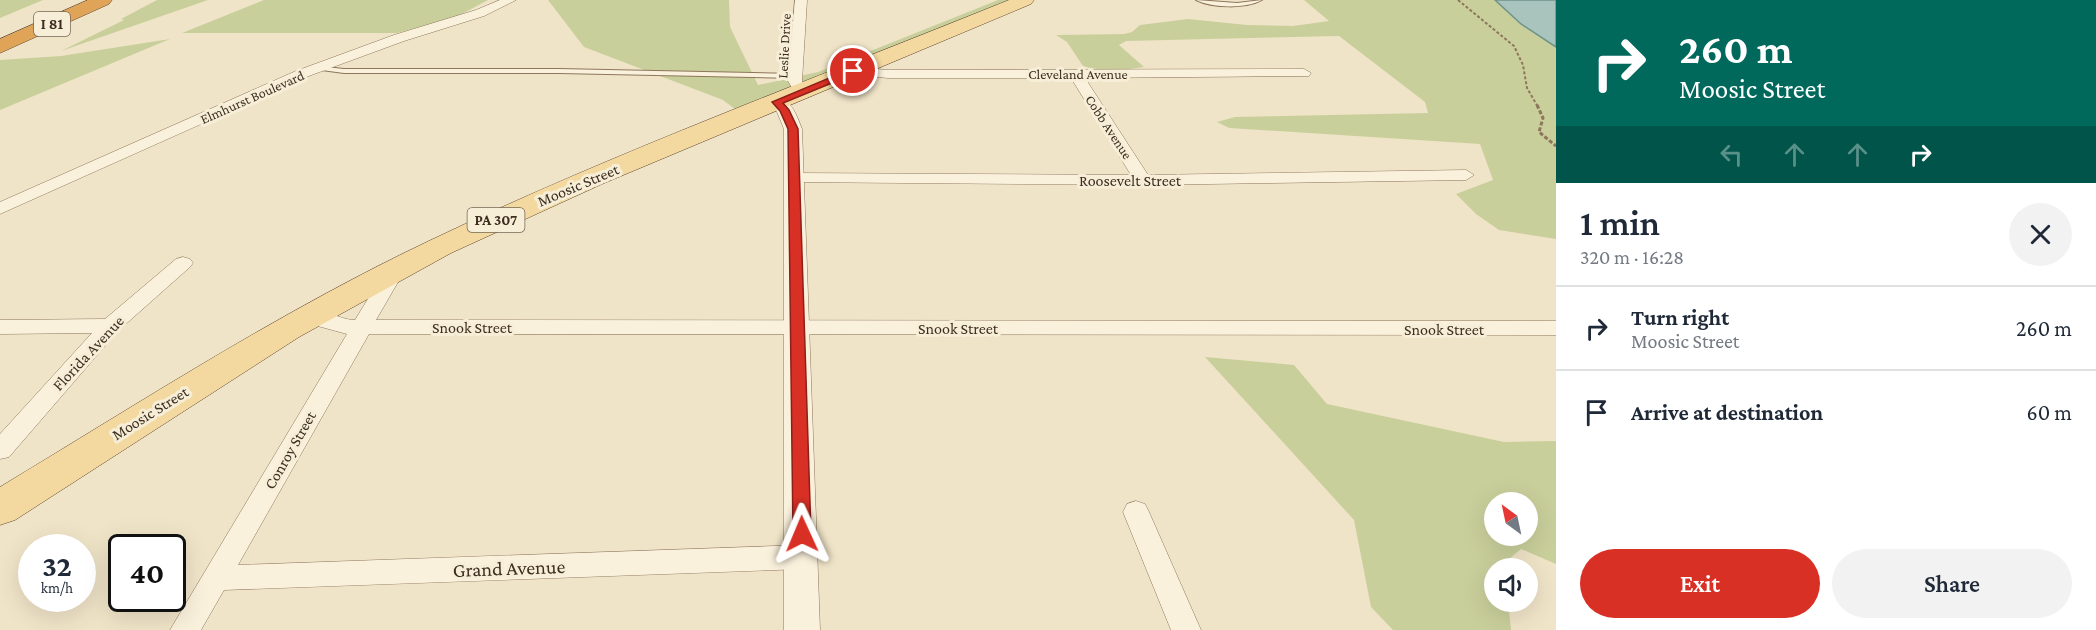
<!DOCTYPE html>
<html lang="en">
<head>
<meta charset="utf-8">
<style>
	:root { --surface:#fff; --page:#f2f2f3; --text:#1f2937; --muted:#747a83; --line:#e0e1e3; --accent:#d93025 }
	body { margin:0; font-family:"Crimson Pro",serif; background:var(--page); color:var(--text); height:100vh; display:flex; flex-direction:column; font-size:22px; white-space:nowrap }
	* { box-sizing:border-box; margin:0 }
	p { font-size:20px; color:var(--muted) }
	.icon { flex:none; width:33px; height:33px; fill:none; stroke:currentColor; stroke-width:2; stroke-linecap:round; stroke-linejoin:round }
	.map { position:relative; flex:1; overflow:hidden }
	.sheet { display:flex; flex-direction:column; background:var(--surface); width:540px }
	.sheet>* { flex:none }
	.banner { background:#00695c; color:#fff; overflow:hidden }
	.needle { width:39px; rotate:327deg }
	.fabs { position:absolute; left:1484px; top:492px; display:grid; gap:12px }
	.fabs a { display:grid; place-items:center; width:54px; height:54px; border-radius:50%; background:var(--surface); box-shadow:0 6px 24px #0002; font-size:30px }
	.speed { position:absolute; left:18px; top:534px; display:flex; gap:12px; font-size:30px; font-weight:700; text-align:center }
	.speed>* { display:grid; place-content:center; width:78px; height:78px; border-radius:50%; background:var(--surface); box-shadow:0 6px 24px #0002; line-height:1 }
	.speed small { font-size:15px; font-weight:400 }
	.speed .limit { border:3px solid #111; border-radius:9px; background:#fff; color:#111 }
	.pin { position:absolute; display:grid; place-items:center; width:51px; height:51px; color:#fff; margin:-26px; border:3px solid #fff; border-radius:50%; box-shadow:0 2px 6px #0007 }
	.me { position:absolute; width:66px; margin:-33px; rotate:359deg; stroke-linejoin:round; filter:drop-shadow(0 0 4px #0008) }
	.turn { display:flex; align-items:center; gap:21px; height:126px; padding:0 24px; font-size:27px }
	.turn .icon { width:78px; height:78px; stroke-width:2.5 }
	.turn b { display:block; font-size:42px; line-height:51px }
	.lanes { display:flex; align-items:center; height:57px; padding:0 24px; background:#0003; justify-content:center; gap:30px; direction:ltr }
	.lanes .off { opacity:.35 }
	.round { display:grid; place-items:center; flex:none; width:63px; height:63px; border-radius:32px; background:var(--page) }
	.overview { display:flex; align-items:center; justify-content:space-between; height:102px; padding:0 24px }
	h1 { font-size:36px; font-weight:600; line-height:45px }
	.primary-button { display:flex; gap:12px; margin-top:auto; padding:12px 24px }
	.primary-button a { flex:1; height:69px; border-radius:36px; background:var(--accent); color:#fff; font-size:24px; font-weight:600; line-height:69px; text-align:center }
	.primary-button a+a { background:var(--page); color:var(--text) }
	ul { padding:0; list-style:none }
	li { display:flex; align-items:center; gap:18px; height:84px; padding:0 24px; border-top:2px solid var(--line) }
	li div { flex:1 }
	li b { display:block; font-size:22px }
	li em { font-style:normal }
	main { display:flex; flex:1; min-height:0 }
	.map>svg:first-child { display:block }
	.green { fill:#c9cf9b; fill-rule:evenodd }
	.water { fill:#a9c4bc; stroke:#6f938a; stroke-width:1.5 }
	.lines { fill:none; stroke-linecap:round; stroke-linejoin:round }
	.service-casing { stroke:#8d765c; stroke-width:2 }
	.minor-casing { stroke:#8d765c; stroke-width:1 }
	.tertiary-casing { stroke:#8d765c; stroke-width:1 }
	.primary-casing { stroke:#5b4430; stroke-width:1 }
	.motorway-casing { stroke:#5b4430; stroke-width:1 }
	.path-far1 { stroke:#8d765c; stroke-width:2; stroke-dasharray:3 2; stroke-linecap:butt }
	.path { stroke:#8d765c; stroke-width:3; stroke-dasharray:4 2; stroke-linecap:butt }
	.service { fill:#faf1dc; fill-rule:evenodd }
	.minor { fill:#faf1dc; fill-rule:evenodd }
	.tertiary { fill:#faf1dc; fill-rule:evenodd }
	.primary { fill:#f3d9a0; fill-rule:evenodd }
	.motorway { fill:#e0a458; fill-rule:evenodd }
	.route { fill:#d93025; stroke:#8d1f18; stroke-width:1.5 }
	.labels { text-anchor:middle; dominant-baseline:central; stroke-width:6; stroke-linejoin:round; paint-order:stroke }
	.far-street-label { font-size:14px; fill:#3d2e20; stroke:#f7eed8 }
	.shield { fill:#f7eed8; stroke:#756857; stroke-width:1.5 }
	.shield-label { font-size:15px; font-weight:bold; fill:#3d2e20 }
	.street-label { font-size:16px; fill:#3d2e20; stroke:#f7eed8 }
	.near-street-label { font-size:20px; fill:#3d2e20; stroke:#f7eed8 }
</style>
</head>
<body>
<main>
<div class="map">
<svg width="1556" height="630" viewBox="0 0 1556 630">
	<rect width="100%" height="100%" fill="#f0e4c8"/>
	<g class="green">
		<path d="M0,0H43L0,18Z"/>
		<path d="M157,0H208L61,51L124,20L121,19Z"/>
		<path d="M264,0H488L456,17L397,33H182Z"/>
		<path d="M548,0H729L730,27L758,85L818,72L998,0H1012L735,109L723,100L584,47Z"/>
		<path d="M1304,0H1495L1521,24L1556,47V239L1499,230L1476,214L1456,194L1493,180L1480,144L1229,128L1217,122L1235,117L1428,113L1425,102L1339,36L1126,41L1119,45L1144,67C1125,70 1102,72 1083,66L1067,42L1056,35L1124,34L1132,32L1140,25L1188,19L1247,25L1293,26L1329,21Z"/>
		<path d="M170,39L0,110V60L61,56Z"/>
		<path d="M1205,357L1294,365L1327,404L1504,442L1556,441V564L1521,549L1503,564L1504,568H1494V602H1508L1511,630H1393L1371,607L1354,520ZM1494,502H1527V536H1494Z"/>
	</g>
	<path class="water" d="M1495,0H1556V47L1521,24Z"/>
	<g class="lines">
		<g class="service-casing">
			<g id="service">
				<path d="M1196,0L1237,3L1262,0C1246,9 1212,8 1196,0Z"/>
				<path d="M316,66L344,69H559L796,74L799,76L796,78L559,73H344L314,69V67Z"/>
			</g>
		</g>
		<g class="minor-casing">
			<g id="minor">
				<path d="M500,0H516L484,16L404,41L306,77L0,214V202L296,71L394,35L476,10Z"/>
				<path d="M795,0H807L802,81L808,92L801,96L796,95L788,81Z"/>
				<path d="M853,67L888,70L1304,69L1311,73L1309,76L1085,78L1148,175L1466,170L1474,175L1466,180L1143,185L789,182L787,178L789,174L795,173L1131,175L1071,78H888L848,74L846,71L848,68Z"/>
				<path d="M183,257L190,259L193,263L190,267L118,331L9,457L0,459V434L92,333L0,334V320L105,319L176,259Z"/>
				<path d="M395,264L402,266L405,270L376,320L1556,321V335L369,334L238,565L803,545L813,549L817,557L813,565L803,569L224,590L201,630H170L347,334L314,325L302,315L305,310C321,306 338,320 355,320L388,266Z"/>
				<path d="M1136,501L1145,504L1149,512L1201,630H1171L1123,512L1127,504Z"/>
			</g>
		</g>
		<g class="tertiary-casing">
			<path id="tertiary" d="M777,97C792,100 797,116 802,129L820,630H784V129L777,112L768,102L771,98Z"/>
		</g>
		<g class="primary-casing">
			<path id="primary" d="M1009,0H1034L1031,4L602,184L451,253L299,337L15,520L0,525V487C141,402 281,311 431,240C618,151 816,78 1009,0Z"/>
		</g>
		<g class="motorway-casing">
			<path id="motorway" d="M88,0H112L109,4L0,53V39Z"/>
		</g>
		<path class="path-far1" d="M1458,0L1514,46L1523,65L1527,88L1538,107"/>
		<path class="path" d="M1537,105L1543,118L1539,132L1556,146"/>
		<use href="#service" class="service"/>
		<use href="#minor" class="minor"/>
		<use href="#tertiary" class="tertiary"/>
		<use href="#primary" class="primary"/>
		<use href="#motorway" class="motorway"/>
	</g>
	<path class="route" d="M853,68L858,71L856,73L783,103L789,110L798,129L811,534L809,539L802,542L796,539L793,534L788,129L780,111L772,102Z"/>
	<g class="labels">
		<g class="far-street-label">
			<text transform="translate(784 46) rotate(-87)">Leslie Drive</text>
			<text x="1078" y="74">Cleveland Avenue</text>
			<text transform="translate(252 97) rotate(-24)">Elmhurst Boulevard</text>
			<text transform="translate(1109 127) rotate(57)">Cobb Avenue</text>
		</g>
		<g class="shield">
			<rect x="34" y="12" width="36" height="24" rx="4.5"/>
			<rect x="467.5" y="208" width="57" height="24" rx="4.5"/>
		</g>
		<g class="shield-label">
			<text x="52" y="24">I 81</text>
			<text x="496" y="220">PA 307</text>
		</g>
		<g class="street-label">
			<text x="1130" y="180">Roosevelt Street</text>
			<text transform="translate(578 185) rotate(-23)">Moosic Street</text>
			<text x="472" y="327">Snook Street</text>
			<text x="958" y="328">Snook Street</text>
			<text x="1444" y="329">Snook Street</text>
			<text transform="translate(88 353) rotate(-47)">Florida Avenue</text>
			<text transform="translate(150 413) rotate(-32)">Moosic Street</text>
			<text transform="translate(290 450) rotate(-60)">Conroy Street</text>
		</g>
		<g class="near-street-label">
			<text transform="translate(509 568) rotate(-2)">Grand Avenue</text>
		</g>
	</g>
</svg>
<div class="fabs">
<a><svg class="needle" viewBox="-14 -14 28 28"><path d="M0-13l5 13h-10z" fill="#e53935"/><path d="M0 13l5-13h-10z" fill="#747a83"/></svg></a>
<a><svg class="icon" aria-label="sound" viewBox="0 0 24 24"><path d="M4 9h4l5-4v14l-5-4H4zM17 9q2 3 0 6"/></svg></a>
</div>
<div class="speed"><div>32<small>km/h</small></div><div class="limit">40</div></div>
<div class="pin" style="left:853px;top:71px;background:#d93025"><svg class="icon" aria-label="arrive" viewBox="0 0 24 24"><path d="M6 21V4h12l-3 4 3 4H6"/></svg></div>
<svg class="me" style="left:802px;top:534px" viewBox="-20 -20 40 40"><path d="M0-17L14 15 0 8-14 15z" fill="#d93025" stroke="#fff" stroke-width="4"/></svg>
</div>
<section class="sheet">
<div class="banner">
<div class="turn"><svg class="icon" aria-label="right" viewBox="0 0 24 24"><path d="M7 20v-9h11M14 6l5 5-5 5"/></svg><div><b>260 m</b>Moosic Street</div></div>
<div class="lanes"><svg class="icon off" aria-label="left" viewBox="0 0 24 24"><path d="M17 20v-9H6M10 6l-5 5 5 5"/></svg><svg class="icon off" aria-label="ahead" viewBox="0 0 24 24"><path d="M12 20V5M6 11l6-6 6 6"/></svg><svg class="icon off" aria-label="ahead" viewBox="0 0 24 24"><path d="M12 20V5M6 11l6-6 6 6"/></svg><svg class="icon" aria-label="right" viewBox="0 0 24 24"><path d="M7 20v-9h11M14 6l5 5-5 5"/></svg></div>
</div>
<div class="overview"><div><h1>1 min</h1><p>320 m · 16:28</p></div><a class="round"><svg class="icon" aria-label="close" viewBox="0 0 24 24"><path d="M6 6l12 12M18 6L6 18"/></svg></a></div>
<ul>
<li><svg class="icon" aria-label="right" viewBox="0 0 24 24"><path d="M7 20v-9h11M14 6l5 5-5 5"/></svg><div><b>Turn right</b><p>Moosic Street</p></div><em>260 m</em></li>
<li><svg class="icon" aria-label="arrive" viewBox="0 0 24 24"><path d="M6 21V4h12l-3 4 3 4H6"/></svg><div><b>Arrive at destination</b></div><em>60 m</em></li>
</ul>
<div class="primary-button"><a>Exit</a><a>Share</a></div>
</section>
</main>
</body>
</html>
